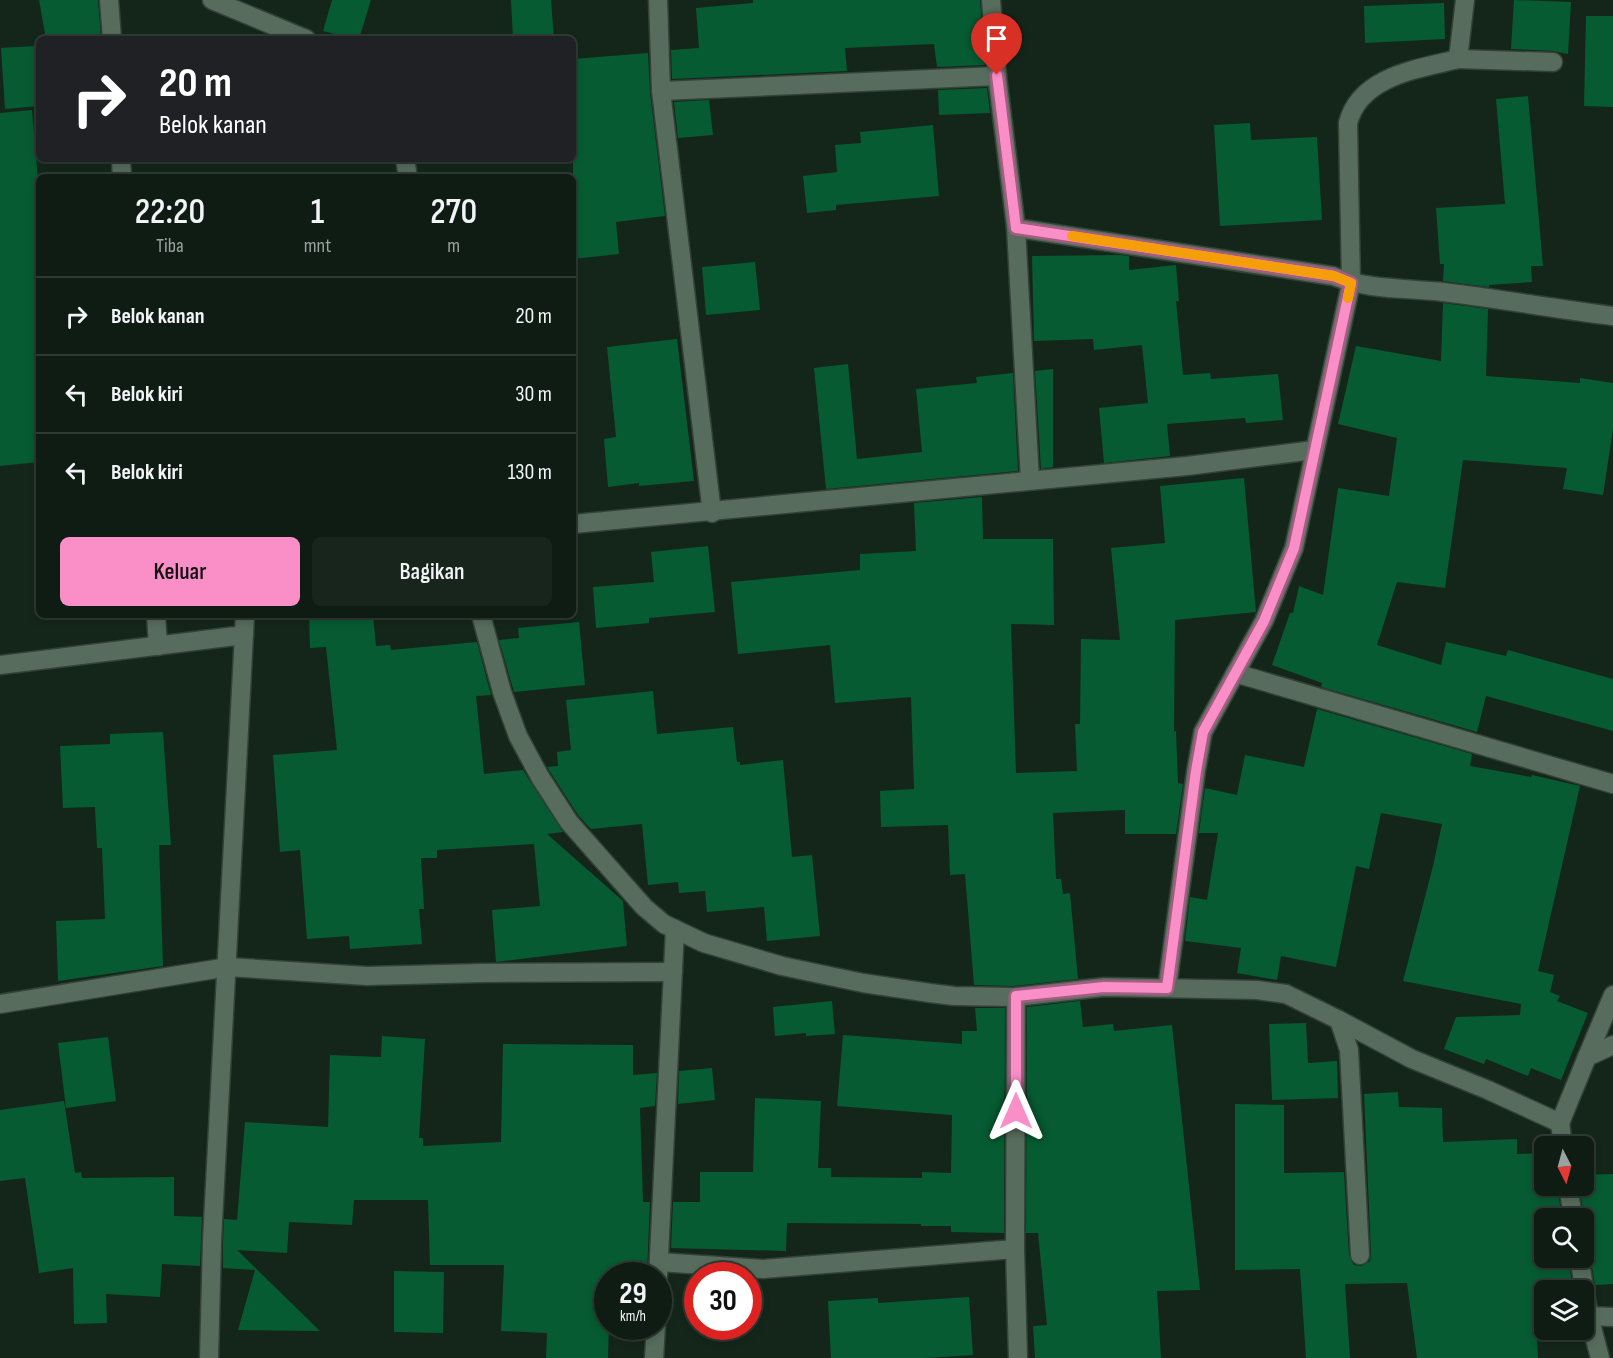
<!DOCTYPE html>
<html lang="id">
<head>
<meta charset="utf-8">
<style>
	:root { --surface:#0f1c14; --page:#18251d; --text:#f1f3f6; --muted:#9ba1a0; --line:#2f3a34; --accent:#fa8fc7 }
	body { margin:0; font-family:"Sofia Sans Condensed",sans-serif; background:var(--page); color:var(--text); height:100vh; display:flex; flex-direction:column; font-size:22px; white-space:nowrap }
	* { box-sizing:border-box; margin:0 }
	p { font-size:20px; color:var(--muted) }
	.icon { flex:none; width:33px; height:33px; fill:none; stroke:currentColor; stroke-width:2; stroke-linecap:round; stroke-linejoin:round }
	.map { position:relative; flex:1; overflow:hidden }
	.side { position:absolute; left:36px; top:174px; width:540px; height:444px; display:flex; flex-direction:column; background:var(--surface); border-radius:9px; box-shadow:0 3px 9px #0003,0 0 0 2px var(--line) }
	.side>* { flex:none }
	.banner { position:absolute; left:36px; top:36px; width:540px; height:126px; border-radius:9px; box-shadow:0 3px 9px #0003,0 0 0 2px var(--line); background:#202124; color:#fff; overflow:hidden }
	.needle { width:39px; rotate:174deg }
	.controls { position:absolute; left:1534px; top:1136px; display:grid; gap:12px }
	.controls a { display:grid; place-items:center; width:60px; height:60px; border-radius:9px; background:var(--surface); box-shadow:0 3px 9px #0003,0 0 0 2px var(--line); font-size:30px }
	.speed { position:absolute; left:594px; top:1262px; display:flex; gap:12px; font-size:30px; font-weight:700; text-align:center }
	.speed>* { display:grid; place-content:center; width:78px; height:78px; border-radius:50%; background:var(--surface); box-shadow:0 3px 9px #0003,0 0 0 2px var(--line); line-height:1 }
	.speed small { font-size:15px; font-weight:400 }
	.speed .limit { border:9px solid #d22; background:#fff; color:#111 }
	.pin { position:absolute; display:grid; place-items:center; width:51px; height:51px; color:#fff; margin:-62px -26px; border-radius:50% 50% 50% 0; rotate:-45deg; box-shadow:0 0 6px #0007 }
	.pin .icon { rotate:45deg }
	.me { position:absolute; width:66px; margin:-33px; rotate:0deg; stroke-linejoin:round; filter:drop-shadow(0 0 4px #0008) }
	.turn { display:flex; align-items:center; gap:21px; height:126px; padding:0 24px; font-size:27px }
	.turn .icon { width:78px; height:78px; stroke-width:2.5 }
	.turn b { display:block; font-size:42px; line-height:51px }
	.eta { display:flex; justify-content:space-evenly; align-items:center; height:102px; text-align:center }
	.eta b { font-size:36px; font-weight:600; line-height:42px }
	.primary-button { display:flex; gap:12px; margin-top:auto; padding:12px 24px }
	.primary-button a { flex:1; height:69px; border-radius:9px; background:var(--accent); color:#111; font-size:24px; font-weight:600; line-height:69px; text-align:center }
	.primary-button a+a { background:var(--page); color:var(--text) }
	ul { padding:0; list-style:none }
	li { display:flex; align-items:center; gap:18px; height:78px; padding:0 24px; border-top:2px solid var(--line) }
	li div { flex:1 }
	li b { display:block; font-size:22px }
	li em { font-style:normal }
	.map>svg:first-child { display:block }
	.building { fill:#065b32 }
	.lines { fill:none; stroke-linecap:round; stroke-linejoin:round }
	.minor-casing { stroke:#334137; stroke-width:21 }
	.minor { stroke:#576c5d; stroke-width:18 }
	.route-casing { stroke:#a25d81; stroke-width:15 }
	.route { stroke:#fa8fc7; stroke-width:10 }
	.slow { stroke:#f59e0b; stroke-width:10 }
</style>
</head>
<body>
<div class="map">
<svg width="1613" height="1358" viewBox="0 0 1613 1358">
	<rect width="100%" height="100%" fill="#14261a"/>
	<g class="building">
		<path d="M39,0H98L101,39H46Z"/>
		<path d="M332,0H371L359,39H353L323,31Z"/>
		<path d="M511,0H551L554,39H513Z"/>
		<path d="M753,0H980L985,65L937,67L934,44L845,48L847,71L672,79L671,50L699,48L696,8L753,3Z"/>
		<path d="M1514,0L1571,2L1568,54L1553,51L1511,49Z"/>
		<path d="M1444,3L1445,39L1365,43L1364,6Z"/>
		<path d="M1586,16H1613V107L1584,106Z"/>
		<path d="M35,46L38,106L5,109L1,48Z"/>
		<path d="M648,53L650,92L665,216L616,222L619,254L573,259V59Z"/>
		<path d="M987,88L990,113L939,115L938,90Z"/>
		<path d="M1528,96L1543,266H1531L1532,282L1489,285V287L1443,281L1444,264H1440L1436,208L1505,204L1496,99Z"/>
		<path d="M709,100L713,135L678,138L674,102Z"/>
		<path d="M32,110L39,192V462L0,466V113Z"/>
		<path d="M1250,123L1251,140L1317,137L1322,220L1220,226L1214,125Z"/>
		<path d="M933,125L939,196L836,205V210L807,213L803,176L837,172L835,145L861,143L860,132Z"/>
		<path d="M1120,255L1129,256V270L1176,265L1179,301H1176L1183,375L1210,373L1211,379L1278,374L1283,420L1246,423L1245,418L1167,424L1170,456L1104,463L1099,408L1148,403L1142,345L1094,350L1093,339L1034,341L1032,256Z"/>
		<path d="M755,262L760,310L706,315L702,267Z"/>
		<path d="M1443,303L1488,309L1486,376L1580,383V378L1613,383V429L1603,495L1563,489L1567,468L1463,460L1445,588L1397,582L1377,645L1441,665L1446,642L1506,656L1508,650L1613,679V731L1486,696L1477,732L1321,687L1322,683L1272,665L1290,613H1293L1299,586L1323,595L1338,488L1389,496L1397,438L1338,424L1356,346L1441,361Z"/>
		<path d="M677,339L694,481L639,486V483L608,487L604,439L616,437L607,347Z"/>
		<path d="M848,364L857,459L922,452L916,389L977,383L976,377L1013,373L1018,471L826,489L814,368Z"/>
		<path d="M1053,369V467L1041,469L1035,371Z"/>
		<path d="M1244,478L1256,612L1175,620L1174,731H1176L1178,783L1183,784L1176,834H1125V810L1053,813L1056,879H1061L1063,894L1070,893L1078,979L1014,986L974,985L965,874L950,875L948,825L881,827L880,791L914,789L911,697L835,703L830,645L738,654L731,582L860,570V554L916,551L914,503L982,497L983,539H1053L1054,625L1011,624L1016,773L1077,771L1075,724H1080L1081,639L1120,640L1111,548L1165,543L1160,486Z"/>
		<path d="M708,546L715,612L649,618V623L596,628L593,587L654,582L651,552Z"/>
		<path d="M309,615H373L376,646L390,645L391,650L477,642L491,695L476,696L484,774L523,770L563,832L547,834L623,901L627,946L496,962L492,910L540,906L534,844L437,850V858H421L424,909H419L422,944L350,949L349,936L307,939L300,850L280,852L273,755L337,750L326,647L310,648Z"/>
		<path d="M579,622L585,685L514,692L499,640L519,638L518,628Z"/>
		<path d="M653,691L657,734L733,727L737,762H740V765L783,760L792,857L812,855L820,936L767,941L764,907L707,912L705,891L679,893L678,882L648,885L642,824L591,829L578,815L547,767L558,766L557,752L571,750L566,700Z"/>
		<path d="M1317,709L1472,754L1470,766L1531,777L1532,775L1580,786L1538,971L1554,975L1550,992L1560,996L1557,1001L1588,1013L1561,1080L1531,1068L1528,1076L1486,1059L1484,1064L1444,1049L1456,1017L1520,1015L1521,1004L1403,981L1433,866L1442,824L1381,813L1369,869L1356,866L1336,967L1281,956L1277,980L1237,973L1241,948L1185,941L1190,897L1207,900L1218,833H1199L1205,788L1237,795L1245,755L1304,767Z"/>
		<path d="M163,732L171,845H159L163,966L58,981L56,921L105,919L102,848H97L95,807L63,808L60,746L110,744V734Z"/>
		<path d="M832,1001L835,1034L806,1036V1033L775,1036L773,1007Z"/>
		<path d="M1080,1001L1083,1027L1113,1024L1114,1031L1172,1025L1200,1290L1157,1291L1161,1358H1035L1033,1326L1047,1325L1038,1233H1026L1027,1007Z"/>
		<path d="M975,1008H1005L1004,1233L951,1232V1226H921V1224L787,1223L786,1251L671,1248L673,1202H700V1172H753L755,1098L821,1101L818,1168H831V1177L922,1178V1172L951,1173L952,1115L837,1106L843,1035L962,1044V1031H977Z"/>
		<path d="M1306,1023L1308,1063L1337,1061L1338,1098L1272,1100L1269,1024Z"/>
		<path d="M382,1036L425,1039L419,1138H423V1146L501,1142L503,1044L633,1045V1075L657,1073L655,1106L640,1108L643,1202H650L647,1274L608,1275V1326H609L608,1358H546L547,1333L501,1331L504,1265H430L428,1200H354L352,1225L289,1222L287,1253L237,1250L320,1331L238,1330L255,1270L223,1268V1241L224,1219L237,1220L245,1122L328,1127L330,1055L381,1057Z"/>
		<path d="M108,1037L116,1101L66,1108L58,1043Z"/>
		<path d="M712,1068L715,1100L678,1104L679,1071Z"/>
		<path d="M1398,1092L1399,1107L1442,1108L1443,1142L1517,1139V1154L1545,1153V1185H1557L1562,1218H1545V1257H1568L1573,1290H1545V1329H1580L1581,1335L1537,1339L1538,1358H1417L1407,1283L1345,1284L1350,1358H1306L1300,1269L1235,1270V1104L1284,1105V1173L1344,1172L1349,1256L1354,1265L1361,1266L1370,1261L1371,1254L1364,1094Z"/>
		<path d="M64,1101L75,1173L81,1172L82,1178L174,1177V1216L202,1217L200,1266L162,1264L160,1297L106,1294L107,1323L74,1324L73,1268L39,1273L25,1178L0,1181V1110Z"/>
		<path d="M1613,1174V1284L1595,1285L1590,1255L1584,1247V1216L1579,1185H1584V1175Z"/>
		<path d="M394,1271L444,1272L443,1333L394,1332Z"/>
		<path d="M969,1297L973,1355L925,1358H831L828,1301L878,1298V1303Z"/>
	</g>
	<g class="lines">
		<g class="minor-casing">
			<g id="minor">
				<path d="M109,0L112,39"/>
				<path d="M212,0L306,39"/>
				<path d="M658,0L661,91L712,513"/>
				<path d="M991,0L997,76L1016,228L1030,480"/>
				<path d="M1458,59L1553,62"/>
				<path d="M661,91L997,76"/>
				<path d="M121,159L122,177"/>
				<path d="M405,159L408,177"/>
				<path d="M1016,228L1333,276C1368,290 1406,288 1443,292C1500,299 1556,309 1613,316"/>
				<path d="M573,524L1187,466L1314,450"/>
				<path d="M156,615L158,646"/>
				<path d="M481,615L502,692L518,736L540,777L569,822L644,907L664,924L704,943L782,966L863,983L930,993L954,996L1015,997L1104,987L1257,990L1286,994L1339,1020L1412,1059L1488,1090L1560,1123"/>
				<path d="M0,665L244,635"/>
				<path d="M1235,673L1613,784"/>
				<path d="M1167,988L1196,771L1203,732L1264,621L1294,548L1351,283L1348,123C1360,76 1418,69 1458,59L1465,0"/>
				<path d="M1016,997L1015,1249L1018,1358"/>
				<path d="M0,1004L228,967L367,976L481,973L673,972"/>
				<path d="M1339,1020L1349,1050L1360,1255"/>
				<path d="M1587,1057L1613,995"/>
				<path d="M1563,1146L1560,1123L1587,1057L1613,1045"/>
				<path d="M1568,1185L1573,1218"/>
				<path d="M1579,1257L1589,1316L1600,1358"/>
				<path d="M659,1262L763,1269L1015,1249"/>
				<path d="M658,1277L675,929"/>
				<path d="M1589,1316L1613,1317"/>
				<path d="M209,1358L212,1241L245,615"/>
				<path d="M654,1358L656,1326"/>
			</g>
		</g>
		<use href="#minor" class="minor"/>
	</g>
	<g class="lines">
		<g class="route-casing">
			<path id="route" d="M997,75L1016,228L1334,276L1351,283L1294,548L1264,621L1203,732L1196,771L1167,988L1104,987L1016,996V1111"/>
		</g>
		<use href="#route" class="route"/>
		<path class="slow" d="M1072,236L1334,276L1351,283L1348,298"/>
	</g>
</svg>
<div class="controls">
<a><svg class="needle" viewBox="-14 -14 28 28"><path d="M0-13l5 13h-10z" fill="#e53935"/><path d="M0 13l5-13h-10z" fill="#9ba1a0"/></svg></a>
<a><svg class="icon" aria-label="search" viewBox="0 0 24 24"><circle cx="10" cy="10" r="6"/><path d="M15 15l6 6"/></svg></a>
<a><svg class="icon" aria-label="layers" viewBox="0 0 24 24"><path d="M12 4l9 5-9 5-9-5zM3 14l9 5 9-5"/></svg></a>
</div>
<div class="speed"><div>29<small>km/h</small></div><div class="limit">30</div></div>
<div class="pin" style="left:997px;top:75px;background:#d93025"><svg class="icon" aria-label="arrive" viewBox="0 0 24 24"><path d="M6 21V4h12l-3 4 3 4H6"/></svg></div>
<svg class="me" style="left:1016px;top:1111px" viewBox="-20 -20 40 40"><path d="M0-17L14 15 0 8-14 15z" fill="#fa8fc7" stroke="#fff" stroke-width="4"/></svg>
<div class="banner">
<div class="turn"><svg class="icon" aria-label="right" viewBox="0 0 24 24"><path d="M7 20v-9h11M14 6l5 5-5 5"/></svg><div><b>20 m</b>Belok kanan</div></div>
</div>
<section class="side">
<div class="eta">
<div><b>22:20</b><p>Tiba</p></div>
<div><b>1</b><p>mnt</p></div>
<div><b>270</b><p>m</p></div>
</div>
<ul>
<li><svg class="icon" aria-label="right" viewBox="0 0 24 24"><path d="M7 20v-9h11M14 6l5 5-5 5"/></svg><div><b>Belok kanan</b></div><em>20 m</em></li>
<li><svg class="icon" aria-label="left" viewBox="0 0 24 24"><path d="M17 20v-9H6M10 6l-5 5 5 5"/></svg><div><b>Belok kiri</b></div><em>30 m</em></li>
<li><svg class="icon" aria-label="left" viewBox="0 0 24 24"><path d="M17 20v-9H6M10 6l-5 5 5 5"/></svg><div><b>Belok kiri</b></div><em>130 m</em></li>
</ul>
<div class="primary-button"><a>Keluar</a><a>Bagikan</a></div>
</section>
</div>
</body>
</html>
